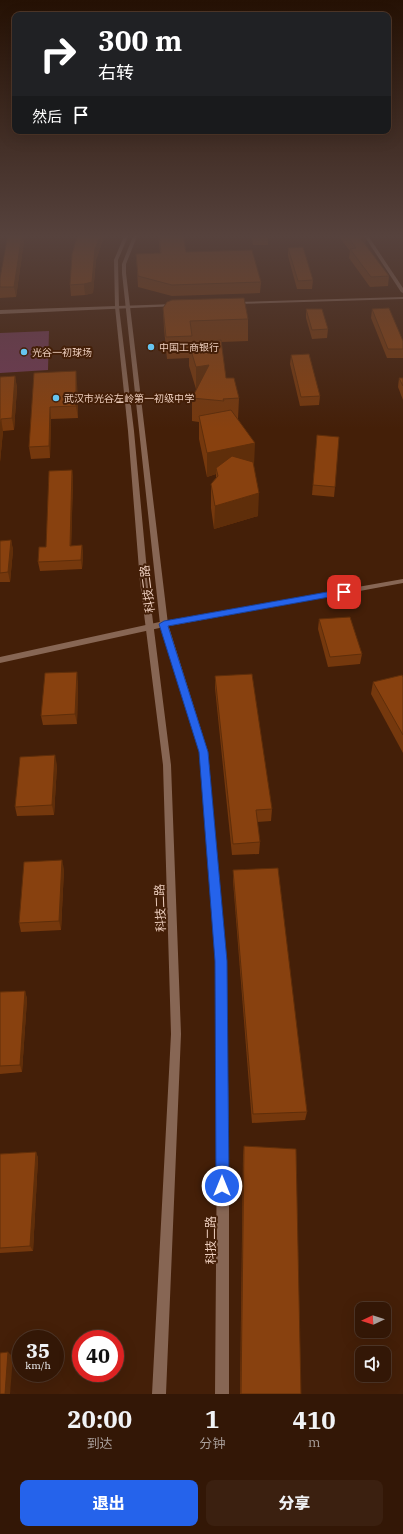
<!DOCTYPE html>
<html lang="zh">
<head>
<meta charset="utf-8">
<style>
	:root { --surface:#331706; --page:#3b2010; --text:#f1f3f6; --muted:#a99f9b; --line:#4e3628; --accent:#2563eb }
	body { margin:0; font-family:"IBM Plex Serif","Noto Sans SC",serif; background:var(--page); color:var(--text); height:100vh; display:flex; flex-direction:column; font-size:15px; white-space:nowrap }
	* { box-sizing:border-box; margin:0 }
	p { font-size:13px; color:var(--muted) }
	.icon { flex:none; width:22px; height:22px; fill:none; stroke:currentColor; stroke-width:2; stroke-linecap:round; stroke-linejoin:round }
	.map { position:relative; height:1394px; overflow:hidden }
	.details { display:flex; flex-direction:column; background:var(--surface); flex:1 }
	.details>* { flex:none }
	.banner { position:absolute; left:12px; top:12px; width:379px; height:122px; border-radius:8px; box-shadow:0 4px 16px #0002,0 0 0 1px var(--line); background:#202124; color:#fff; overflow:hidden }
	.needle { width:26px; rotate:266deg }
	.controls { position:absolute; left:355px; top:1302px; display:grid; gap:8px }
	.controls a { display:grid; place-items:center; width:36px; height:36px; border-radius:8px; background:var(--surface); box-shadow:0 4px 16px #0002,0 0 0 1px var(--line); font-size:20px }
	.speed { position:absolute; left:12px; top:1330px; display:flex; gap:8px; font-size:20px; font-weight:700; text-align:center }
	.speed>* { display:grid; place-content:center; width:52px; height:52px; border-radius:50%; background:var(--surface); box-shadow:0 4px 16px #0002,0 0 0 1px var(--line); line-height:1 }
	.speed small { font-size:10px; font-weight:400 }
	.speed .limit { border:6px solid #d22; background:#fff; color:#111 }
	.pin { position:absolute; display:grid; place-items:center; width:34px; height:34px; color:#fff; margin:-17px; border-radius:8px; box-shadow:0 2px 6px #0006 }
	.me { position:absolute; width:44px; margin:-22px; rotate:0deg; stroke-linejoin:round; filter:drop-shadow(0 0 3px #0008) }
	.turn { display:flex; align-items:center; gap:14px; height:84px; padding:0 20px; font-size:18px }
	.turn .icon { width:52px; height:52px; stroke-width:2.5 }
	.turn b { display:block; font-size:28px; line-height:34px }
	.then { display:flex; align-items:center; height:38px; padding:0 20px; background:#0003; gap:8px; font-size:15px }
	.eta { display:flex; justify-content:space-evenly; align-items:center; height:68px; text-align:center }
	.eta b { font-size:24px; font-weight:800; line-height:28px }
	.primary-button { display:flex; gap:8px; margin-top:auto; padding:8px 20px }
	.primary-button a { flex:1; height:46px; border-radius:8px; background:var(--accent); color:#fff; font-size:16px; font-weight:800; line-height:46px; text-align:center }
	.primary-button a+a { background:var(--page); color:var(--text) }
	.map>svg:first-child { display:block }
	.green { fill:#703a55 }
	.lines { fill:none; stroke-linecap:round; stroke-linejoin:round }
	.minor { fill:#876654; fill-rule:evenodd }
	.tertiary { fill:#876654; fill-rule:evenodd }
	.wall { fill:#75380d }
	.shaded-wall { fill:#5f2e0a }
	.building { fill:#88410f; stroke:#5f2e0a }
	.route { fill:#2563eb; stroke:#184099 }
	.poi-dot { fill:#66c4ef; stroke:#441f08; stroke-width:1.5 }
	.labels { text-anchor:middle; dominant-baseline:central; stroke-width:4; stroke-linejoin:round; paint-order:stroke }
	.far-poi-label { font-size:10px; fill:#eccdbd; stroke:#441f08; text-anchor:start }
	.street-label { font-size:12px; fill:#eccdbd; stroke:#441f08 }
</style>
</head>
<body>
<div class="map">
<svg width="403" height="1394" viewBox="0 0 403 1394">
	<rect width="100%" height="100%" fill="#441f08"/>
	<path class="green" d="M49,331L48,370L0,373V333Z"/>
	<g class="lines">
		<g class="minor">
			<path d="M363,234H367L403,288V293L401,292Z"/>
			<path d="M403,297V299L235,304L233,303L235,302Z"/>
			<path d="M175,304L177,305V306L0,314V310Z"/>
			<path d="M403,579V583L164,627L0,663V657L164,621Z"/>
		</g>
		<g class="tertiary">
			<path d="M125,234H129L118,260L119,307L134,431L148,582L171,765L181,1034L166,1394H152L171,1034L163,765L140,582L128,431L115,307L114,260Z"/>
			<path d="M134,234H138L126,264V273L168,624L208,752L226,961L229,1138V1394H215L217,1138L216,961L200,752L160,624L122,273V264Z"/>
		</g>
	</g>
	<g class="wall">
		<path d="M25,234L16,297L0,298V278Z"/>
		<path d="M78,234H105L96,260L93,293L85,295L71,296L70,285Z"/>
		<path d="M158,234H183L186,252L261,282L260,293L172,296L138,287L136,254L160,253Z"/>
		<path d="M251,234H268V245H253Z"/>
		<path d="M337,234H362L366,238L365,244L389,276L388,286L370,287L349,258L350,251Z"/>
		<path d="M288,248L313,280L312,289H297L288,256Z"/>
		<path d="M163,308L248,319V341L221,342L226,378L239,398L238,419L254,466L258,516L214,529L211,508V484L216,478V474L207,477L199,439V422L192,421V398L197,389H196L189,366V358L167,359L164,329Z"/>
		<path d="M306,309L328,329L327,338L312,339L306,318Z"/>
		<path d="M372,309L403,341V358H387L371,318Z"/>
		<path d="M291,355L320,396L319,405L300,406L290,364Z"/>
		<path d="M34,373L77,383L78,418L51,419L50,458L31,459L29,447Z"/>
		<path d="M15,376L17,388L14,430L3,431L0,462V377Z"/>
		<path d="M399,378H403V400L398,387Z"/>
		<path d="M317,435L335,487L334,497L312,495Z"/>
		<path d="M72,470L73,480L71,546L82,545L83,555L82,569L40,571L38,562L46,547Z"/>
		<path d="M11,540L13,550L10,582H0V541Z"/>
		<path d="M319,619L362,654L360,664L328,667L318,629Z"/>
		<path d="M215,676L272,809L271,821L257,822L260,842L259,854L232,855L215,688Z"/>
		<path d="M403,677V753L371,694L373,682Z"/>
		<path d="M78,681L77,724L43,725L41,716Z"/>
		<path d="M57,765L54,815L17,816L15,807Z"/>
		<path d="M64,869L61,930L21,932L19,923Z"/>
		<path d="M233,870L307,1112L305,1120L252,1123L233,881Z"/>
		<path d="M25,991L27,999L22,1072L0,1074V992Z"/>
		<path d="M244,1146L301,1394H240L243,1155Z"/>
		<path d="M36,1152L38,1158L33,1251L0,1253V1154Z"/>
	</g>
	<g class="shaded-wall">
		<path d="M22,234H25L16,297L14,287Z"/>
		<path d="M101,234H105L96,260L93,293L85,295L84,284L95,249Z"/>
		<path d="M366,238L364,248L361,239Z"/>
		<path d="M209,365V387L196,389V367Z"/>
		<path d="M76,371L77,383L78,418L76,406Z"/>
		<path d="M15,376L17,388L14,430L12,418Z"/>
		<path d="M50,407L51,419L50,458L49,446Z"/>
		<path d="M1,419L3,431L0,462V427Z"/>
		<path d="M255,443L254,466L216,468V474L207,477V453Z"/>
		<path d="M72,470L73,480L71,555L70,546Z"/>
		<path d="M259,493L258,516L214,529L215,506Z"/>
		<path d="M11,540L13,550L10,582L8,572Z"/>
		<path d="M82,545L83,555L82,569L81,560Z"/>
		<path d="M77,672L78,681L77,724L75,714Z"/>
		<path d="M55,755L57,765L54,815L52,805Z"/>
		<path d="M62,860L64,869L61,930L59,921Z"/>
		<path d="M25,991L27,999L22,1072L20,1065Z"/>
		<path d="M36,1152L38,1158L33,1251L30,1246Z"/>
		<path d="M8,1352L13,1357L10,1394H5Z"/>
	</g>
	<g class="building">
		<path d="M8,234H22L14,287H0V278Z"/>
		<path d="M78,234H101L95,249L92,282L84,284L70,285L72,254Z"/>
		<path d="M159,234H183L186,252L252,250L261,282L172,285L138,276L136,254L161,253Z"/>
		<rect x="253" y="234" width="15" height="3"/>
		<path d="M345,234H362L366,238L361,239L389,276L371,277L350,249L356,248Z"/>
		<path d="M303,247L313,280L298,281L288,248Z"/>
		<path d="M244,298L248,319L190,321L192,336L166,337L163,308L167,302L172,300Z"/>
		<path d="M389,308L403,341V349H388L372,309Z"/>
		<path d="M306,309H322L328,329L312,330Z"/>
		<path d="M221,340L226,378H234L239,398L223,399L224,401L192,398L209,365L196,367L189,344Z"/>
		<path d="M309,354L320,396L301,397L291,355Z"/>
		<path d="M76,371V406L50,407L49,446L29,447L34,373Z"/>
		<path d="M15,376L12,418L1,419L0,427V377Z"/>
		<path d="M399,378H403V386Z"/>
		<path d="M231,410L255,443L207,453L199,416Z"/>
		<path d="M317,435L339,437L335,487L313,485Z"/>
		<path d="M232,456L253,462L259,493L215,506L211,484L218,476L216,468Z"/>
		<path d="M72,470L70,546L82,545L81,560L38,562L39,547H46L49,471Z"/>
		<path d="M11,540L8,572L0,573V541Z"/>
		<path d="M350,617L362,654L330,657L319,619Z"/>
		<path d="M77,672L75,714L41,716L45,673Z"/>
		<path d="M252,674L272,809L256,810L260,842L233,844L215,676Z"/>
		<path d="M402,675L403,677V735L373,682Z"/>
		<path d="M55,755L52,805L15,807L20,757Z"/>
		<path d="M62,860L59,921L19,923L24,862Z"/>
		<path d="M278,868L307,1112L253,1114L233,870Z"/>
		<path d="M25,991L20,1065L0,1066V992Z"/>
		<path d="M244,1146L296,1149L301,1394H241Z"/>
		<path d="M36,1152L30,1246L0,1248V1154Z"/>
		<path d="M8,1352L5,1394H0V1353Z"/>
	</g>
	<linearGradient id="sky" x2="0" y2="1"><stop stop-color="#251104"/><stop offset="0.55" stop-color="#56423d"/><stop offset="1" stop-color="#56423d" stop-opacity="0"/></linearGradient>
	<rect width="403" height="429" fill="url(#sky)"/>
	<path class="route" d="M344,589L346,590V594L168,626L208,752L227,961L229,1186L227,1191L222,1193L218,1191L216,1186L215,961L199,752L159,624L164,621Z"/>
	<g class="poi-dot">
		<circle cx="151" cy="347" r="4"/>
		<circle cx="24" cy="352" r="4"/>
		<circle cx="56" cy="398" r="4"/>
	</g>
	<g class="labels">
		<g class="far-poi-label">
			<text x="159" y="347">中国工商银行</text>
			<text x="32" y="352">光谷一初球场</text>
			<text x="64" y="398">武汉市光谷左岭第一初级中学</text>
		</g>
		<g class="street-label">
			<text transform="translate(147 589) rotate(-97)">科技二路</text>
			<text transform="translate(160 908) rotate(-92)">科技二路</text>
			<text transform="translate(210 1240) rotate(-90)">科技二路</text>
		</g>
	</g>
</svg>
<div class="controls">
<a><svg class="needle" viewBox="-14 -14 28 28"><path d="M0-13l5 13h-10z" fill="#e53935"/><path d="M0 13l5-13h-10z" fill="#a99f9b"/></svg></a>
<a><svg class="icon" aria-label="sound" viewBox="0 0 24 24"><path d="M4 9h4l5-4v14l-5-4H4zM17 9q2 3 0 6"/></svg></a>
</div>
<div class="speed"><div>35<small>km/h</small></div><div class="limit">40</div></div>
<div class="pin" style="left:344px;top:592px;background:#d93025"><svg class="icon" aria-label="arrive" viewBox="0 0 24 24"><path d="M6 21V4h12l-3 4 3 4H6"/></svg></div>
<svg class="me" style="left:222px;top:1186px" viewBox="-20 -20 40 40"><circle r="17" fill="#2563eb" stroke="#fff" stroke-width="3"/><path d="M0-11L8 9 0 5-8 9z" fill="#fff"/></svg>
<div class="banner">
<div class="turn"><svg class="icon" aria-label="right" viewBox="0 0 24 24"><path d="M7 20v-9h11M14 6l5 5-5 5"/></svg><div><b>300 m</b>右转</div></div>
<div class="then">然后<svg class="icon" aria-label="arrive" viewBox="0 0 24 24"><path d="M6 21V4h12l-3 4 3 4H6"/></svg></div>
</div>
</div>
<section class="details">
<div class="eta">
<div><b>20:00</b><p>到达</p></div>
<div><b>1</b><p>分钟</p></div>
<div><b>410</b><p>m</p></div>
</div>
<div class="primary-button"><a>退出</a><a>分享</a></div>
</section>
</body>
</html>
